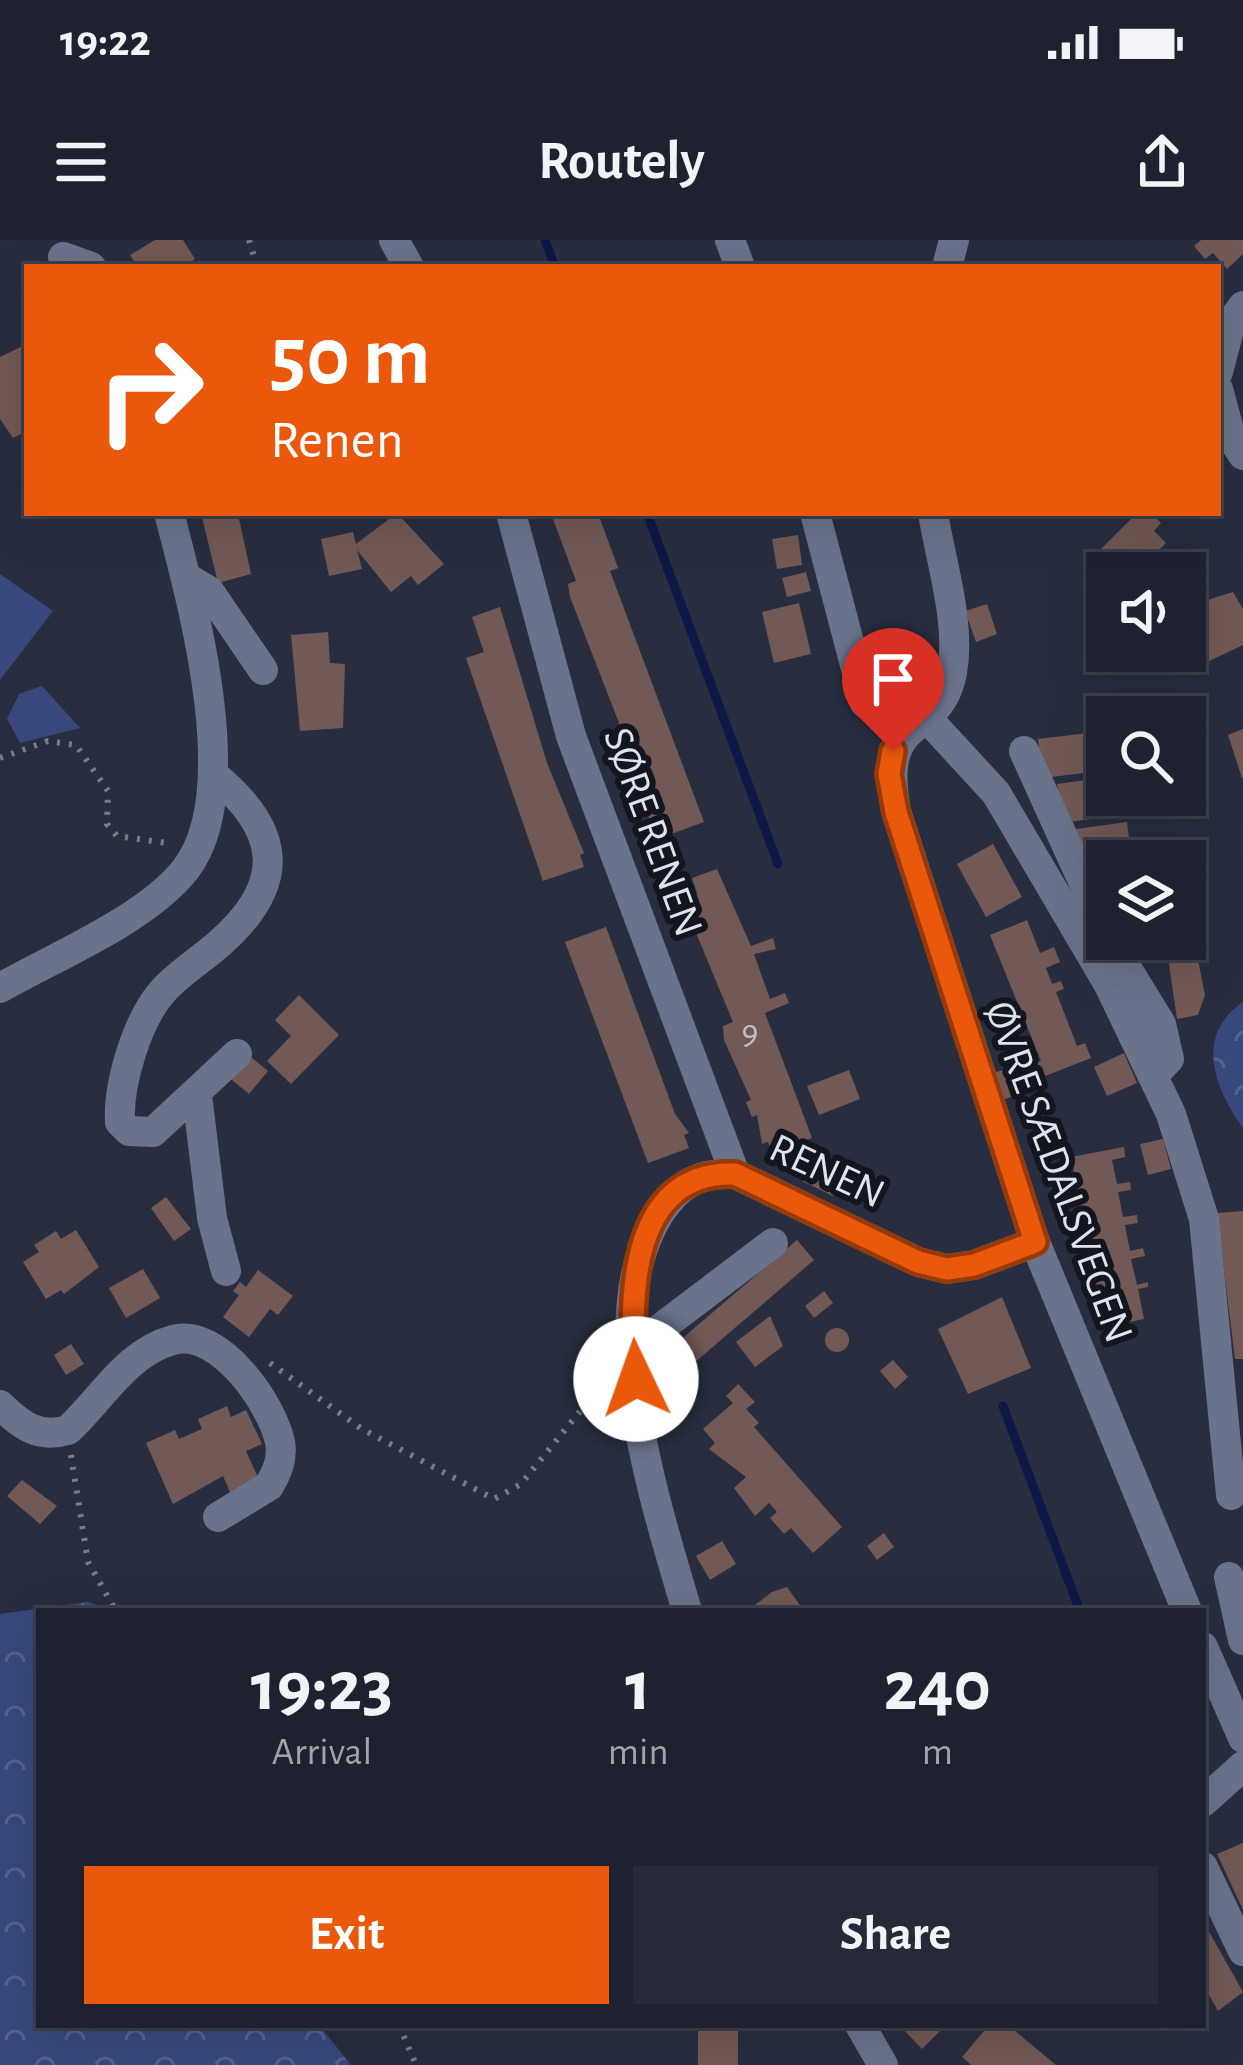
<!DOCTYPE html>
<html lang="en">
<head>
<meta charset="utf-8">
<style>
	:root { --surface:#1e2230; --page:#262a38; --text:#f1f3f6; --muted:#a1a4ab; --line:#3c3f4c; --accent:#ea580c }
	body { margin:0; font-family:"Alegreya Sans",sans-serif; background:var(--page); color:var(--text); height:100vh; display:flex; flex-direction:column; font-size:45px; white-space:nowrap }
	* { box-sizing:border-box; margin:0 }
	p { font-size:39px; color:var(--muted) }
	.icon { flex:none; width:66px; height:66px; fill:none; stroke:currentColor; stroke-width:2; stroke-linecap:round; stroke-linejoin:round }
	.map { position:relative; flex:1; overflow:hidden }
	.drawer { position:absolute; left:36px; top:1368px; width:1170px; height:420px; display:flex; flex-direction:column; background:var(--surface); border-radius:0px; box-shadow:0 12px 48px #0002,0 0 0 3px var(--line) }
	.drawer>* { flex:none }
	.guide { position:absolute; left:24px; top:24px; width:1197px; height:252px; border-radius:0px; box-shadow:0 12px 48px #0002,0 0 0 3px var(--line); background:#ea580c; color:#fff; overflow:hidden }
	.tools { position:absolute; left:1086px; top:312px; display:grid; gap:24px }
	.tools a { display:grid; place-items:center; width:120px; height:120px; border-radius:0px; background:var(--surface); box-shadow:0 12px 48px #0002,0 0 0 3px var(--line); font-size:60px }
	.pin { position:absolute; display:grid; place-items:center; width:102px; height:102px; color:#fff; margin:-123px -51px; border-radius:50% 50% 50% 0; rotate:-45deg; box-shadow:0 0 12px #0007 }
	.pin .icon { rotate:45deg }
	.me { position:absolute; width:132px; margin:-66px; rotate:357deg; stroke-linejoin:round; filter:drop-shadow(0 0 9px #0008) }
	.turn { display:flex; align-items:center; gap:42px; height:252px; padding:0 48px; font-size:54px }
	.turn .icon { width:156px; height:156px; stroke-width:2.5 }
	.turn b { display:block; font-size:84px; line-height:102px }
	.eta { display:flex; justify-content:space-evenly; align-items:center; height:204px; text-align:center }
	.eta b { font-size:72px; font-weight:600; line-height:84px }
	.button { display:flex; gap:24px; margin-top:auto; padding:24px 48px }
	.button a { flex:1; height:138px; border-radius:0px; background:var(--accent); color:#fff; font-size:48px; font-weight:600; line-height:138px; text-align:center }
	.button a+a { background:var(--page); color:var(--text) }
	.status { display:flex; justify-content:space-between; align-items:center; height:84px; padding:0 60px; background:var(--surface); direction:ltr }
	.status svg { height:33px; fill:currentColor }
	header { display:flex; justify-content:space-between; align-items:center; height:156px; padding:0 48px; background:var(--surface); font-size:54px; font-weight:600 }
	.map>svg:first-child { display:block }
	.forest { fill:url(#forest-crowns) }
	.park { fill:#38487d }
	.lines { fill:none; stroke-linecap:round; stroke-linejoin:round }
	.stream { stroke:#0d1748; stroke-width:9 }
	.building { fill:#725955 }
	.path { stroke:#787d8c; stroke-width:6; stroke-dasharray:3 9; stroke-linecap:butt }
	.minor { stroke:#6a738c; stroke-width:30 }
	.route-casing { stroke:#983908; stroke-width:30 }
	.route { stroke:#ea580c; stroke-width:21 }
	.labels { text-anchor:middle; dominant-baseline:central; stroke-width:12; stroke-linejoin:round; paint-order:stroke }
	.number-label { font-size:36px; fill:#c4c0c8 }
	.street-label { font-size:42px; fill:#dfe3ef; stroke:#13161f }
</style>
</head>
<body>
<div class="status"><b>19:22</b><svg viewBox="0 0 49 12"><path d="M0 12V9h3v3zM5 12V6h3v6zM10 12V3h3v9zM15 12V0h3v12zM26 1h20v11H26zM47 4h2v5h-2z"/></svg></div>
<header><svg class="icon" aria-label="menu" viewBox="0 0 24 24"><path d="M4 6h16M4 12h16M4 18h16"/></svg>Routely<svg class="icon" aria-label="share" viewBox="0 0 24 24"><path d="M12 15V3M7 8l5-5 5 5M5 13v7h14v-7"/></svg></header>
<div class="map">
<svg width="1243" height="1825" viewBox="0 0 1243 1825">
	<defs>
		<pattern id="forest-crowns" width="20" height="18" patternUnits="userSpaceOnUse" patternTransform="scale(3)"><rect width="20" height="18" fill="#38487d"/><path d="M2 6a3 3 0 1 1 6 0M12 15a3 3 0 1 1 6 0" fill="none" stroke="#546290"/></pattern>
	</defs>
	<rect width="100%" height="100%" fill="#282e40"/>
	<g class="forest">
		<path d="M1243,762V888C1214,847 1194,796 1243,762Z"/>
		<path d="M88,1362L116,1371H39V1785H319L351,1825H0V1374Z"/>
	</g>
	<g class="park">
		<path d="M0,334L53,371L0,440Z"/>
		<path d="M42,446L80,488L20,503L7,479L19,454Z"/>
	</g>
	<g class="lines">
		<g class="stream">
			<path d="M545,0L555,27"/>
			<path d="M647,273L778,624"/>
			<path d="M1003,1166L1080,1371"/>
		</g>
	</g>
	<g class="building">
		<path d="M155,0H183L195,19L189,23L192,27H138L130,15Z"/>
		<path d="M1201,0H1243V14L1227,29L1213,13L1205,19L1194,6Z"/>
		<path d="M25,105L27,191L13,198L0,179V117Z"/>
		<path d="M201,273L238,274L251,334L218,343Z"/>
		<path d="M397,273L444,324L418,345L411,336L391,352L357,310L362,329L329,336L321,299L353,292L356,304Z"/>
		<path d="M568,273H598L618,328L610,331L704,582L663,597L659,586L652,588L647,572L651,565L570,357L568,344L576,341L553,279Z"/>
		<path d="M1137,273H1151L1161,283L1154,291L1166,303L1136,333H1107V344L1086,324Z"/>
		<path d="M798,295L802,325L777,329L772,299Z"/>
		<path d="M806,332L811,351L787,357L782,338Z"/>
		<path d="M1233,352L1243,369V405L1205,423L1185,367Z"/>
		<path d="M799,363L811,414L774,423L762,372Z"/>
		<path d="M987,364L997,394L976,402L965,371Z"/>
		<path d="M500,367L547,523L584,613L580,615L584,627L543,641L466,418L484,412L472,377Z"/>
		<path d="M328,392L330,423L345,424L343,488L300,491L291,395Z"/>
		<path d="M1243,489V538H1242L1228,495Z"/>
		<path d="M1088,493L1093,532L1043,538L1038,499Z"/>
		<path d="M1107,537L1112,576L1062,583L1057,544Z"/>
		<path d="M1127,582L1132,621L1082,628L1076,589Z"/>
		<path d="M993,604L1022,657L986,677L957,624Z"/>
		<path d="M717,629L751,706L773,698L776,709L754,714L770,759L785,753L789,763L765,773L812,898L772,913L768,902L762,904L757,875L752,877L746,862L751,860L724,800L723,786L733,782L687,671L686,657L697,653L692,638Z"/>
		<path d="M1027,680L1040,713L1054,707L1060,722L1046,728L1052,744L1061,741L1064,749L1056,752L1077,806L1085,803L1091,818L1040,838L1034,824L1041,821L990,695Z"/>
		<path d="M606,687L675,874L689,893L684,895L689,908L648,923L565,702Z"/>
		<path d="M1121,699H1171L1172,709L1195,705L1205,755L1198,775L1177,779L1167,710L1123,716Z"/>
		<path d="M299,755L339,795L291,844L267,821L291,796L275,780Z"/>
		<path d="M245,812L268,831L249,854L227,836Z"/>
		<path d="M1124,813L1137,843L1107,856L1094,827Z"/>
		<path d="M1010,828L1019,855L1001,860L993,833Z"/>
		<path d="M849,830L860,859L819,875L807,846Z"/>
		<path d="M1163,899L1171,929L1148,935L1140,904Z"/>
		<path d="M1124,907L1125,917L1112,920L1117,944L1130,942L1131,950L1118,952L1123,977L1137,975L1138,983L1125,985L1130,1011L1143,1008L1145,1016L1131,1019L1137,1045L1148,1042V1047L1138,1049L1144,1079L1105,1087L1071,917Z"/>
		<path d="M817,927L841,936L833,956L802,941L807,930L814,933Z"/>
		<path d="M166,957L191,989L174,1001L151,968Z"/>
		<path d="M1243,971V1119H1235L1217,973Z"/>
		<path d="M76,990L99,1027L64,1054L61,1050L46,1059L23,1022L39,1012L34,1005L56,991L61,999Z"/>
		<path d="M797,1000L814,1020L687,1129L670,1109Z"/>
		<path d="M143,1029L160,1058L126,1078L109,1048Z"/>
		<path d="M258,1030L293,1056L278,1075L270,1069L249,1097L223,1077L239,1055L233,1051L240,1042L246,1047Z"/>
		<path d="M824,1051L833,1063L814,1078L805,1066Z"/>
		<path d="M1002,1057L1031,1128L968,1154L938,1089Z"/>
		<path d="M770,1076L783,1106L755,1127L736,1102Z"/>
		<circle cx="837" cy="1100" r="12"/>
		<path d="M71,1104L84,1124L66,1135L54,1115Z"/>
		<path d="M893,1120L908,1137L895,1149L880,1131Z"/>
		<path d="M738,1144L755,1162L746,1169L759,1183L754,1187L842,1287L813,1313L791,1288L784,1294L770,1278L777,1272L769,1263L755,1276L734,1248L746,1237L709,1209L715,1203L703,1189L733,1163L726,1156Z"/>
		<path d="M227,1166L231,1177L246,1170L262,1204L246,1211L262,1246L233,1259L223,1236L173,1264L146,1203L175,1190L179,1199L202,1189L198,1179Z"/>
		<path d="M22,1240L57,1266L40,1284L7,1256Z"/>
		<path d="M884,1293L894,1307L877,1320L867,1306Z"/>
		<path d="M722,1301L736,1324L710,1340L696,1316Z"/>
		<path d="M787,1347L804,1371H747L772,1352Z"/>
		<path d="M1243,1603V1670L1217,1614Z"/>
		<path d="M1203,1681L1243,1752L1218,1771L1203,1744Z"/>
		<rect x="698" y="1785" width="40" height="40"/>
		<path d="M899,1785H946L922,1809Z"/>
		<path d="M989,1785H1008L1056,1825H971L962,1817Z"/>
	</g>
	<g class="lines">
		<g class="path">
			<path d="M249,0L257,27"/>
			<path d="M0,518L48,501L76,505L108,551L107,584L117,596L167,603"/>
			<path d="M270,1123L362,1189L494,1259L521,1244L603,1143"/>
			<path d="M71,1215L88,1322L116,1371"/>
			<path d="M399,1785L416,1825"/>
		</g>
		<g class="minor">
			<path d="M394,0L409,27"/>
			<path d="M730,0L740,27"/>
			<path d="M63,17L91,27"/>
			<path d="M947,27L954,0"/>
			<path d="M1218,132L1231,82L1243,66"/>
			<path d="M1218,149L1231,197L1243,215"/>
			<path d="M511,273L571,496L735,934"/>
			<path d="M815,273L865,463"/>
			<path d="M933,273C941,323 961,382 952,433C939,501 877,469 896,571L1035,1002L1187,1371"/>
			<path d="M187,338L209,351L263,430"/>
			<path d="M925,476L996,553L1109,745L1171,874L1204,979L1231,1255"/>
			<path d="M1024,511L1107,694"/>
			<path d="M214,535C281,590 288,643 220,703C202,719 179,733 163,751C137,780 118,844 120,882L129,891L153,892L237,814"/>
			<path d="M1109,699L1161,784L1169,819L1153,836"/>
			<path d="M0,748C56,716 145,680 185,630C246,553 192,361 169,273"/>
			<path d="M197,855L212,978L226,1031"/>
			<path d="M633,1109L773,1003"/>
			<path d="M0,1165C21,1185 38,1199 68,1190C101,1160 127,1112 173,1100C219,1087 272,1164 280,1202C283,1219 277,1232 269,1246L218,1277"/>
			<path d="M1229,1337L1243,1400"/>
			<path d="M687,1371C655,1261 594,1079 659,974C679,944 699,932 735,934L918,1022L947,1029L974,1025L1035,1002"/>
			<path d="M1203,1407L1243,1498"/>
			<path d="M1203,1562L1243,1526"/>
			<path d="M1203,1627L1243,1711"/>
			<path d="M860,1785L883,1825"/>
		</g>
	</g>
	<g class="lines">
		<g class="route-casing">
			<path id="route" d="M636,1139C629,1064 627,930 735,934L918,1022L947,1029L974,1025L1035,1002L896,572L889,534L893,511"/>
		</g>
		<use href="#route" class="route"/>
	</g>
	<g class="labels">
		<g class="number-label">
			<text x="750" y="792">9</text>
		</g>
		<g class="street-label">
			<text transform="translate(653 592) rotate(70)">SØRE RENEN</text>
			<text transform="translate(827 931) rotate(25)">RENEN</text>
			<text transform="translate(1059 932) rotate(70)">ØVRE SÆDALSVEGEN</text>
		</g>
	</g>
</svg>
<div class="tools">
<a><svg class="icon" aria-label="sound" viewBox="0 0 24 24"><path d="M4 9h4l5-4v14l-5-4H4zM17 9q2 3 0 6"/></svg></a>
<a><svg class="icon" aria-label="search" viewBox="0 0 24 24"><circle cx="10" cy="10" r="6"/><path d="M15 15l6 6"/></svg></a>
<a><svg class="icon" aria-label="layers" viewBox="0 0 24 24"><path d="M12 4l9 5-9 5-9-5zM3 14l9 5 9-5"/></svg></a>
</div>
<div class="pin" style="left:893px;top:511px;background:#d93025"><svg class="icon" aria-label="arrive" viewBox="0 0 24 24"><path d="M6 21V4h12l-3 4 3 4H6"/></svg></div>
<svg class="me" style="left:636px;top:1139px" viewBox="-20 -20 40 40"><circle r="19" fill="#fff"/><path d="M0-13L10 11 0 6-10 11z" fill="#ea580c"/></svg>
<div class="guide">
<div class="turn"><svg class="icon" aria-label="right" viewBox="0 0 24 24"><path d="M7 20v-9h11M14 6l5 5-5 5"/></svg><div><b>50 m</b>Renen</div></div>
</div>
<section class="drawer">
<div class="eta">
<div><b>19:23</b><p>Arrival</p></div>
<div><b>1</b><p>min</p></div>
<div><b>240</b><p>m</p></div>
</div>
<div class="button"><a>Exit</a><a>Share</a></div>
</section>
</div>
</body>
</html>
